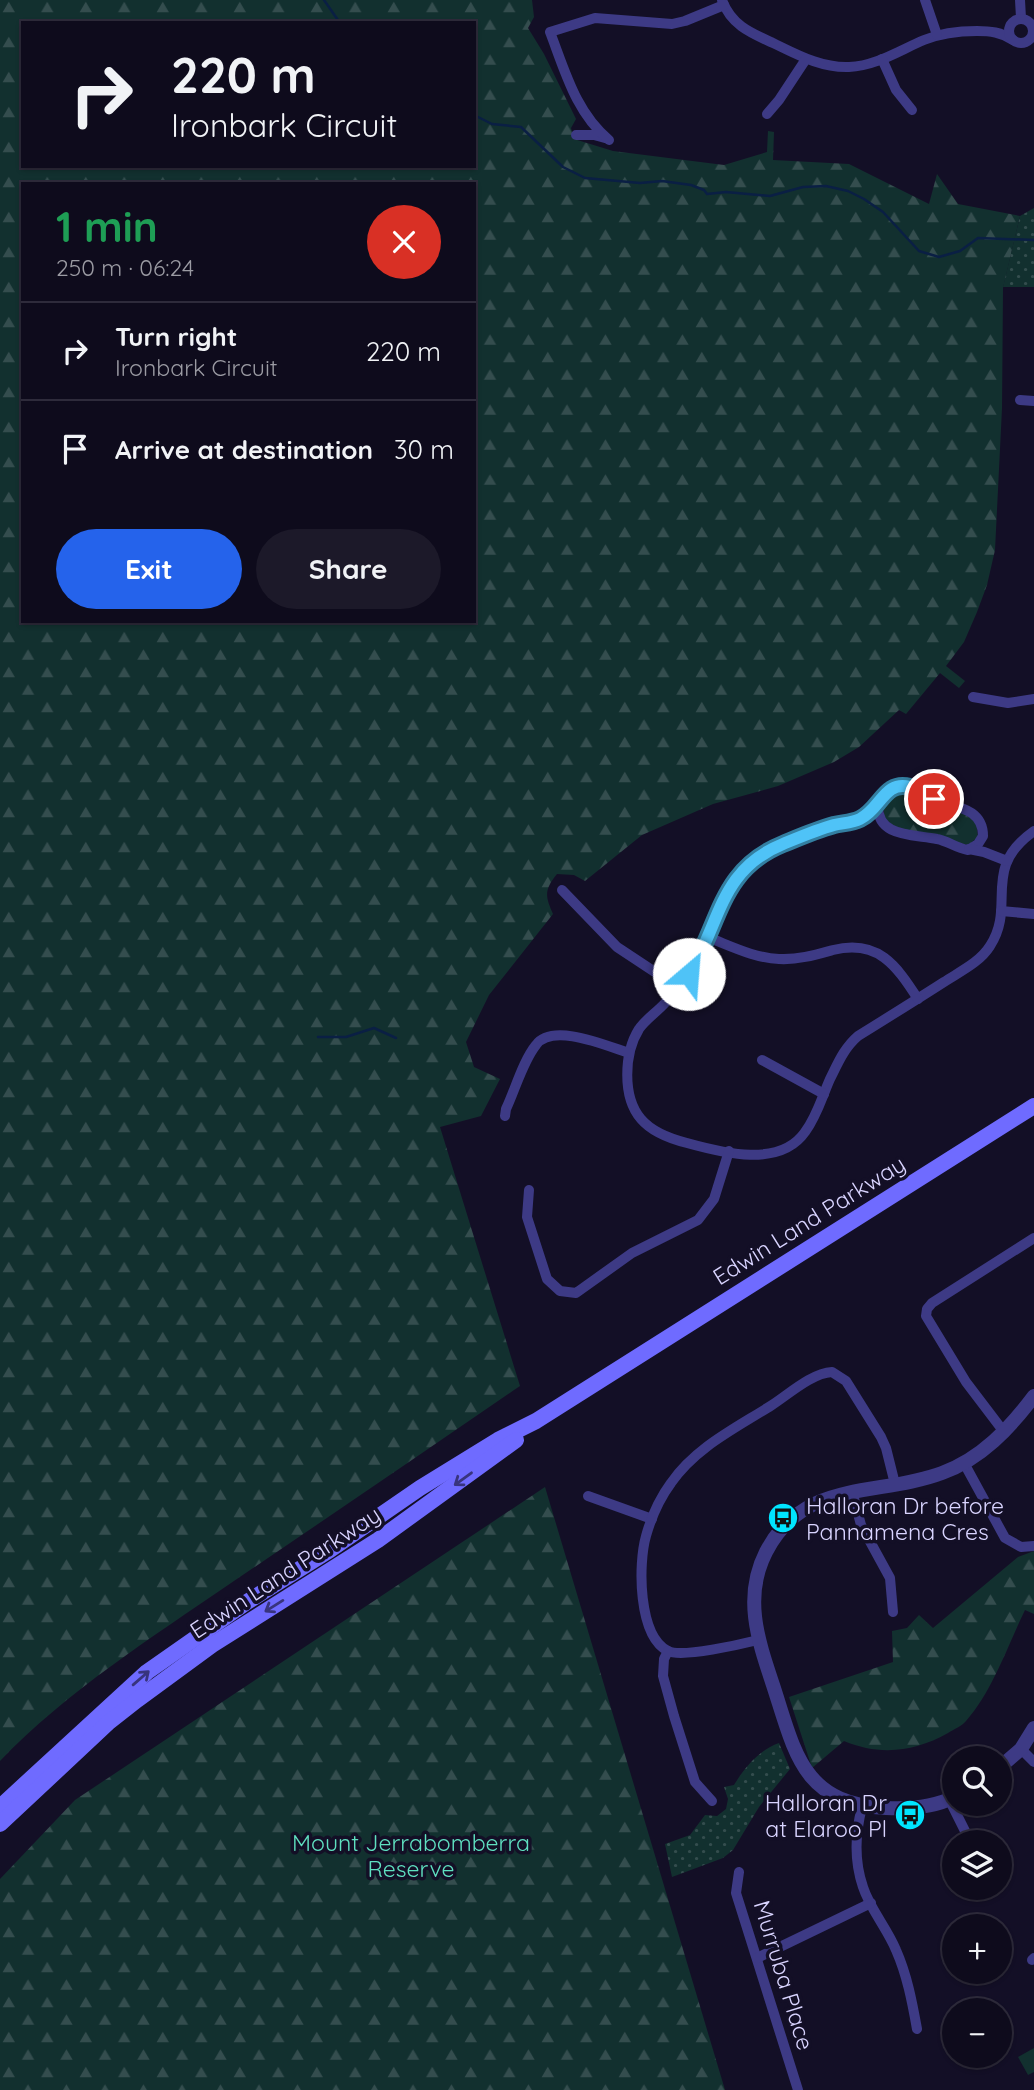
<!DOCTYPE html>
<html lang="en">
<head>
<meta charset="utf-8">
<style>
	:root { --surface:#0e0b1c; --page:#1c1929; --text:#f1f3f6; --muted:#9b9ba3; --line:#2e2b3b; --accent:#2563eb }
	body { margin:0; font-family:Quicksand,sans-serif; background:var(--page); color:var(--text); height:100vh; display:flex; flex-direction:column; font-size:26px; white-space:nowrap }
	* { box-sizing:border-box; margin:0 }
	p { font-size:23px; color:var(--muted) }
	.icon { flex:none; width:38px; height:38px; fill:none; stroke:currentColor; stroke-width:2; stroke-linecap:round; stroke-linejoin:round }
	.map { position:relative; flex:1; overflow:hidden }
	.side { position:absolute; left:21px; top:182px; width:455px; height:441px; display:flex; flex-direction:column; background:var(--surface); border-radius:0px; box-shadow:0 2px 5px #0004,0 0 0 2px var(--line) }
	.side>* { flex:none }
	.top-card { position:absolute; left:21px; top:21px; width:455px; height:147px; border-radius:0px; box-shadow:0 2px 5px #0004,0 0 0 2px var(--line); background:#0e0b1c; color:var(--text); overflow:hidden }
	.buttons { position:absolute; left:942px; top:1746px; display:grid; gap:14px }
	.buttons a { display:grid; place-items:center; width:70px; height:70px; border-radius:50%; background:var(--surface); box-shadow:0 2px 5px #0004,0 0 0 2px var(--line); font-size:35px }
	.pin { position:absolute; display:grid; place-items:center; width:60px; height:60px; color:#fff; margin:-30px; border:4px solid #fff; border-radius:50%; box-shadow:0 2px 7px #0007 }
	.me { position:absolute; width:77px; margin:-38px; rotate:27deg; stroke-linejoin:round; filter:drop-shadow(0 0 5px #0008) }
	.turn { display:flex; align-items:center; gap:24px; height:147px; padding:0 35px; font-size:32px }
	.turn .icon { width:91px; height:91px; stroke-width:2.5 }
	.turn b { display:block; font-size:49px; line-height:60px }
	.round { display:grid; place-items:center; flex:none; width:74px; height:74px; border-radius:37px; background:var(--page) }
	.head { display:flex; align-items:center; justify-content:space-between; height:119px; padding:0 35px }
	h1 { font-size:42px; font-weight:700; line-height:52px; color:#1e9e55 }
	.action { display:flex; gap:14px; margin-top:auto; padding:14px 35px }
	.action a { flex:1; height:80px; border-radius:42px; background:var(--accent); color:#fff; font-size:28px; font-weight:700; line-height:80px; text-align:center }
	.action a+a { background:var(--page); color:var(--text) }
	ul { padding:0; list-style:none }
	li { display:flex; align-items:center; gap:21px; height:98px; padding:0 35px; border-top:2px solid var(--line) }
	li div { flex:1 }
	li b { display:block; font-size:26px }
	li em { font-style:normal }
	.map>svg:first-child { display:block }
	.green { fill:#12302f }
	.forest { fill:url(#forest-firs); fill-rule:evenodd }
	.park { fill:url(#park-dots) }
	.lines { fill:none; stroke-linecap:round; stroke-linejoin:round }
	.stream { stroke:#0a1f44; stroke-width:2.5 }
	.minor { stroke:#3d3a85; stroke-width:10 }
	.tertiary { stroke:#3d3a85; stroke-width:14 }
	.secondary { stroke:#6f6bff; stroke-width:16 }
	.oneway { stroke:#38347d }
	.route-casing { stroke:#337fa1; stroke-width:18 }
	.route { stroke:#4fc3f7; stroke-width:12 }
	.labels { text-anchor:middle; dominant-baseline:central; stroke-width:7; stroke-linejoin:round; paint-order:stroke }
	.street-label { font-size:23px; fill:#d9d4ff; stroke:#130f26 }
	.poi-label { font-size:23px; fill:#d9d4ff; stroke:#130f26; text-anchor:start }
	.park-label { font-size:23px; fill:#5fe0c0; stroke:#130f26 }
</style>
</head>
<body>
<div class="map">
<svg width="1034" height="2090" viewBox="0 0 1034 2090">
	<defs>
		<pattern id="forest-firs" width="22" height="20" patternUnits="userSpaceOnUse" patternTransform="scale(1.75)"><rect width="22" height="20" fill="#12302f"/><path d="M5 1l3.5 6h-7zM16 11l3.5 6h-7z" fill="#344d4e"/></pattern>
		<pattern id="park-dots" width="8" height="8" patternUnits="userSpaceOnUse" patternTransform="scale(1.75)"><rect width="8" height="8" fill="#12302f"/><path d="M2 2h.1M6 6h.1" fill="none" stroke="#344d4e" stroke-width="1.8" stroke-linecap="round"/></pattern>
	</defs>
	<rect width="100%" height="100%" fill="#130f26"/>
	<path class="green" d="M1034,2048V2072L1028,2075L1018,2057Z"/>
	<g class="forest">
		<path d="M0,0H532L534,17L528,28L544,54L576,119L571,128L574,139L613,151L724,165L767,152L768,131L774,132L773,160L849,164L929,204L937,174L958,204L1020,216L1003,288L1002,408L995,550L987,585L977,612L964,642L946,666L965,681L959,688L940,673L906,714L899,710L859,747L834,762L778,786L713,804L642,835L585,881L574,875L557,874C544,890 545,896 553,914L489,995L466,1042L474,1067L500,1079L481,1116L440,1127L520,1386C424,1452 327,1518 231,1583C151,1638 67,1691 0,1761ZM23,23H474V166H23ZM23,184H474V621H23Z"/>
		<path d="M903,789L956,809L976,822L978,837L968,845L896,828L884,818C883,801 886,796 903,789Z"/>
		<path d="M545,1487L725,2090H0V1879L75,1800Z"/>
		<path d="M1034,1551V1614L1025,1610C1008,1645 992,1692 966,1721C962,1726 954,1729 948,1733C914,1752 880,1756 844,1741L812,1768L789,1697L893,1662L892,1631L907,1628L919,1615L933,1628L1018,1557Z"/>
	</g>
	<g class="park">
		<path d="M1034,208V287H1003L1020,216Z"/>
		<path d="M779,1743L790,1769L759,1807L733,1850L723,1858L672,1877L665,1844L690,1835L705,1815L717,1816L726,1809L728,1799L724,1787L734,1785C745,1767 759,1750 779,1743Z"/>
	</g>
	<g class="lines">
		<g class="stream">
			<path d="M324,0L340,23"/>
			<path d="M474,115L492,124L521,127L563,167L585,178L640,183L662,181L691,185L704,190L707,194L726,192L770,196L803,187L826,186L848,191L864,199L883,212L919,251L939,257L960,251L978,238L1034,240"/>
			<path d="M318,1037H346L374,1028L396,1038"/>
		</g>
		<g class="minor">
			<path d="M722,0C731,25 751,33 773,43C798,55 821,68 849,67C876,66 900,50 924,40C941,33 959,31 977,31C990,31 1001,32 1013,40"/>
			<path d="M925,0L937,35"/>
			<path d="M1020,0L1021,18"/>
			<circle cx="1021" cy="31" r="12"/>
			<path d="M882,59L896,90L912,110"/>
			<path d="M767,114L779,100L806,59"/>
			<path d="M576,135H594L605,138"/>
			<path d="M609,140C576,113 565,71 550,32L595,18L672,24L685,21L724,5"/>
			<path d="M1020,400L1034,401"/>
			<path d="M973,697L1008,703L1034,699"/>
			<path d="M878,804C876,838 914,834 937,839C948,841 956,848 968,850L978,844L983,836C983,807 953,807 933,799C921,795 913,784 899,786C882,789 878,810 860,819C852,823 843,823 835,825C806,833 771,844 749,864C718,891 714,932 694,966C687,979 676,992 665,1003C657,1012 646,1019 639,1029C624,1053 622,1097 641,1119C652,1132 671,1139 687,1143C723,1153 780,1168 805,1132C817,1116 822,1097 830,1079C838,1063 844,1048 858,1036C887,1018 916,1000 944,982C961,971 980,962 990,946C1017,905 980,869 1034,831"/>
			<path d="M969,849L984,852L1007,861"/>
			<path d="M562,890L617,947L679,988"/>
			<path d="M1001,911L1034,914"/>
			<path d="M707,937C731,946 754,958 779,959C798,960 815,955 833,950C878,939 896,965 918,999"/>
			<path d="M762,1060L824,1094"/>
			<path d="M505,1116L506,1109C515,1090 523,1061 536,1045C552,1022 607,1046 629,1053"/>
			<path d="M529,1190L527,1217L547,1279L560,1291L576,1293L632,1253L698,1220L714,1199L729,1151"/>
			<path d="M1004,1432L966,1382L926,1316L927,1309L932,1303L1034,1238"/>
			<path d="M964,1463L1005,1538L1021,1547L1034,1546"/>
			<path d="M852,1491L861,1525L890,1578L893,1612"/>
			<path d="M588,1496L652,1519"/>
			<path d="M758,1640C742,1644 682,1658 668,1651C638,1636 638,1564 646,1536C651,1518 660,1498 671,1483C696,1447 736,1428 772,1405C789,1394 812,1373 832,1372L846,1381L881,1437L886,1448L895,1484"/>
			<path d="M668,1651L664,1659L663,1676L674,1716L695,1782L712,1801"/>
			<path d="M1021,1749L1034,1762"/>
			<path d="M949,1799L971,1843"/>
			<path d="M862,1807C855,1834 854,1861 863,1887C870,1909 887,1928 896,1950C907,1975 912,2001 917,2029"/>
			<path d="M739,1872L736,1893L798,2090"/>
			<path d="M757,1958L871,1903"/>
			<path d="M1032,1960L1034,1958"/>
		</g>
		<g class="tertiary">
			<path d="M999,1768L1021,1749L1034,1728"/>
			<path d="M954,1797C935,1807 908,1809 886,1808C802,1804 795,1752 773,1685C758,1640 743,1597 766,1552C804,1478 878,1497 942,1473C981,1459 1010,1428 1034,1396"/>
		</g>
		<g class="secondary">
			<path d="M0,1807L147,1672L247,1602L330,1550L420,1488L498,1440L536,1421L1034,1106"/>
			<path d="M0,1824L109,1722L137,1700L212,1645L378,1540L516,1440"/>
		</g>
	</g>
	<defs><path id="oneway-shaft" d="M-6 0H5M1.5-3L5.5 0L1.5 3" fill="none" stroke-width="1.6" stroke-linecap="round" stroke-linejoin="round" transform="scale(1.75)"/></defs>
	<g class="oneway">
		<use href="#oneway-shaft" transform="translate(463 1479) rotate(144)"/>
		<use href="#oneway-shaft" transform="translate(274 1606) rotate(148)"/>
		<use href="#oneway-shaft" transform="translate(141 1678) rotate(-41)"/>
	</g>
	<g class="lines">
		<g class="route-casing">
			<path id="route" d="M689,974C721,923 719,870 783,844C800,837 816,830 834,825C842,823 852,823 860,819C881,809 884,780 910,787C919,789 925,796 934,799"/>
		</g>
		<use href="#route" class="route"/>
	</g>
	<defs>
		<g id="bus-disc" transform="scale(1.575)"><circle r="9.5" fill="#00e5ff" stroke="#130f26"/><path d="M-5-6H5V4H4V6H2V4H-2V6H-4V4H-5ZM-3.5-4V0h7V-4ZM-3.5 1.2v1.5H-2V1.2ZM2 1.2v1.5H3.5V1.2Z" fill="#111"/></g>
	</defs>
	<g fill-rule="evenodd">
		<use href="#bus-disc" x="783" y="1518"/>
		<use href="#bus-disc" x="910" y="1815"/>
	</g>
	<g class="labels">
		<g class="street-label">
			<text transform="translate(809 1220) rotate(-32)">Edwin Land Parkway</text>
			<text transform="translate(285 1572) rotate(-33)">Edwin Land Parkway</text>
			<text transform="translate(784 1975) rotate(73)">Murruba Place</text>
		</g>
		<g class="poi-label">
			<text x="806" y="1505">Halloran Dr before<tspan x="806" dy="26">Pannamena Cres</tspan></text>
			<text x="887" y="1802" text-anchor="end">Halloran Dr<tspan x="887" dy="26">at Elaroo Pl</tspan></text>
		</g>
		<g class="park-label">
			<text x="411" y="1842">Mount Jerrabomberra<tspan x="411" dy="26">Reserve</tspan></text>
		</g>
	</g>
</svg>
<div class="buttons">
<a><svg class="icon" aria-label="search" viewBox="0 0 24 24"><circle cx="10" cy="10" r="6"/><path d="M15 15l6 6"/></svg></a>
<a><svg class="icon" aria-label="layers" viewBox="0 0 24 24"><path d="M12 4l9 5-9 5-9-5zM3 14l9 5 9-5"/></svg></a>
<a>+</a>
<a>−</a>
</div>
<div class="pin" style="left:934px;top:799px;background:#d93025"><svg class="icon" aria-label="arrive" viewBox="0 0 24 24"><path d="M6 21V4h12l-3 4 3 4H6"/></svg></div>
<svg class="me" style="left:689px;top:974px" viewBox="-20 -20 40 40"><circle r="19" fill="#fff"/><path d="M0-13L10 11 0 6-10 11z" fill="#4fc3f7"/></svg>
<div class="top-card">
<div class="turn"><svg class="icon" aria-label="right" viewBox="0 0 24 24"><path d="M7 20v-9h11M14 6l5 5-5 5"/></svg><div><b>220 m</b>Ironbark Circuit</div></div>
</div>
<section class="side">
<div class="head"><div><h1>1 min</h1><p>250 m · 06:24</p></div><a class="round" style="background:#d93025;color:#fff"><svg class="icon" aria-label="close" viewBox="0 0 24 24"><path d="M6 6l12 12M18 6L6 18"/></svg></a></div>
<ul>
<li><svg class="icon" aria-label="right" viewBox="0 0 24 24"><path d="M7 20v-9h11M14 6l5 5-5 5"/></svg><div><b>Turn right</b><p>Ironbark Circuit</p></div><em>220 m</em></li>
<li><svg class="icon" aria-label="arrive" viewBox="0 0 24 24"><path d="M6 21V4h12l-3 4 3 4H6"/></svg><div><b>Arrive at destination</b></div><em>30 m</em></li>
</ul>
<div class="action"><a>Exit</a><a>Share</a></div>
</section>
</div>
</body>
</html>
